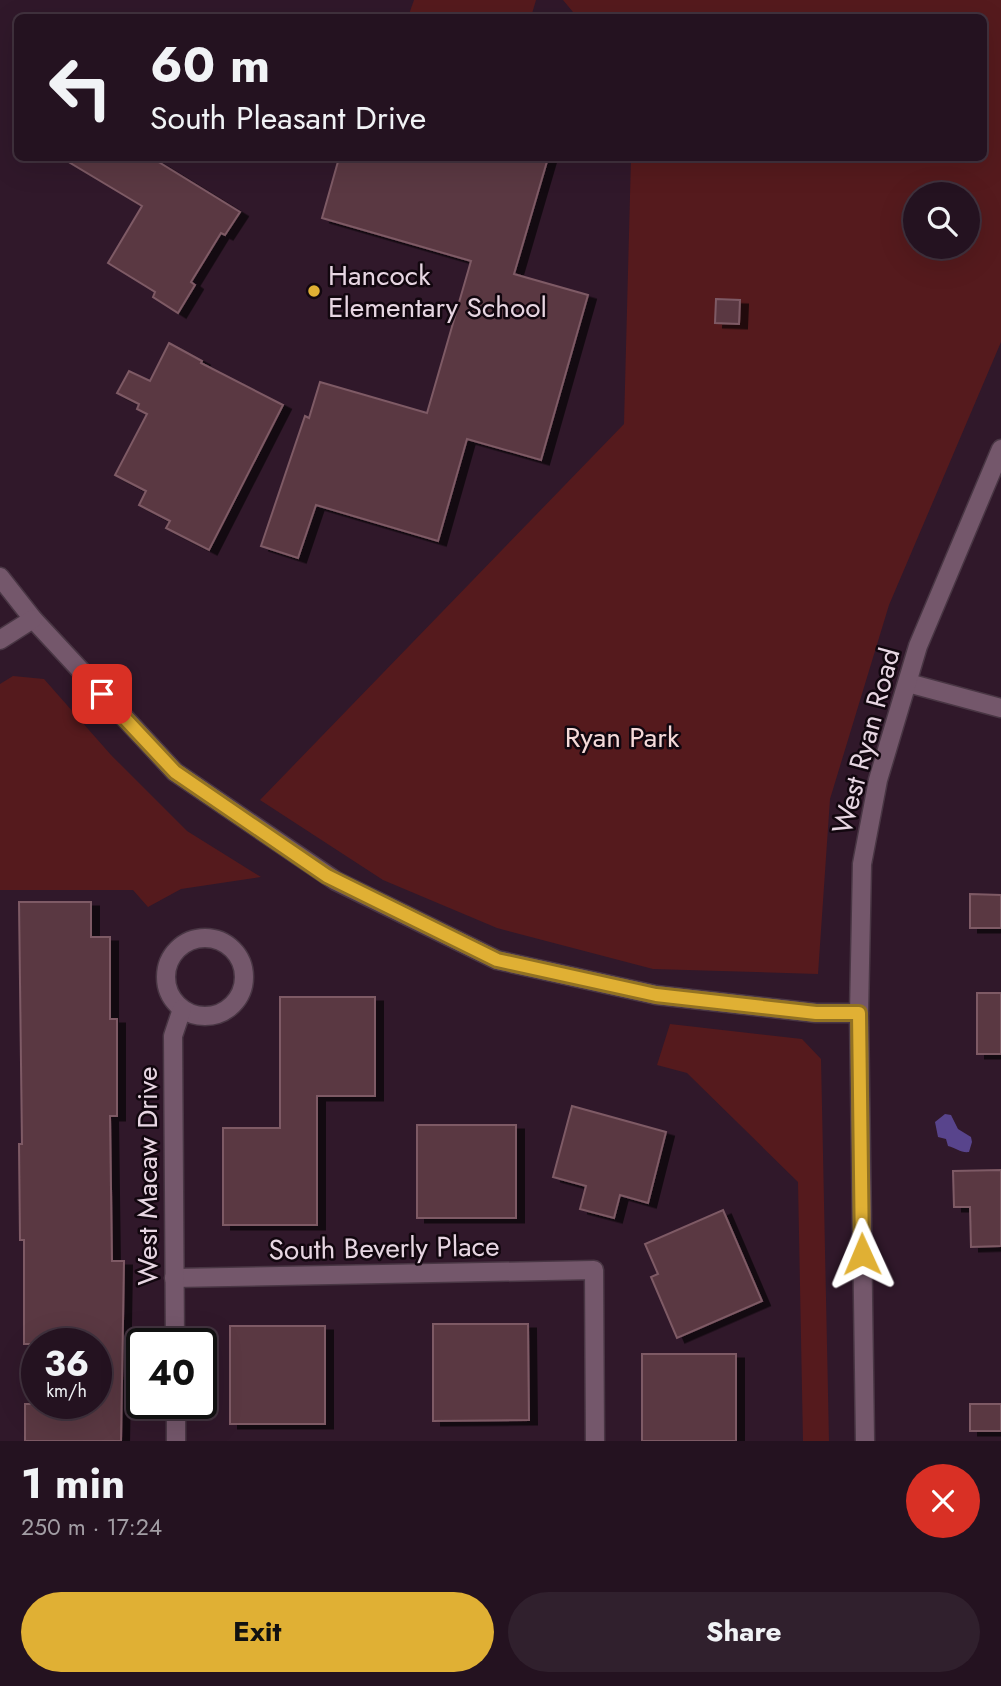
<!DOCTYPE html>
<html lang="en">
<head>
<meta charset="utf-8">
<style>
	:root { --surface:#241220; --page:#30202d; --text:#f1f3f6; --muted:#a39ea5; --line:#41323e; --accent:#e0b034 }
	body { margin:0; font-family:Jost,sans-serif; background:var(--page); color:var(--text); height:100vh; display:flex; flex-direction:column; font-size:26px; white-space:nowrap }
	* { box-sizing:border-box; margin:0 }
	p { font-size:23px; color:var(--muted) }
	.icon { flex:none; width:38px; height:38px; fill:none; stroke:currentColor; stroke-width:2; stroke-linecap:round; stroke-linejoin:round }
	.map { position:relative; height:1441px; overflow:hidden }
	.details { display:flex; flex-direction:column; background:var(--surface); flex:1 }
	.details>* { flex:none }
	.guide { position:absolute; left:14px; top:14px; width:973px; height:147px; border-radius:10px; box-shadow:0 7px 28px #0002,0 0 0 2px var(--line); background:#241220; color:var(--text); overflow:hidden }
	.controls { position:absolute; left:903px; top:182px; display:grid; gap:14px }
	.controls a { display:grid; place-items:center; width:77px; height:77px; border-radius:50%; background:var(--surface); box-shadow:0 7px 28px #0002,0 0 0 2px var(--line); font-size:35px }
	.speed { position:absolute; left:21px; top:1328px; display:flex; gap:14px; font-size:35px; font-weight:700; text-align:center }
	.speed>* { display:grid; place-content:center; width:91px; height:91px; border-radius:50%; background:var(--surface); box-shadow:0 7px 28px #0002,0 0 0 2px var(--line); line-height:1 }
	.speed small { font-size:18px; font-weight:400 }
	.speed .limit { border:4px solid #111; border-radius:10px; background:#fff; color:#111 }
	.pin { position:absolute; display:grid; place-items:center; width:60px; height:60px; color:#fff; margin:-30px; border-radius:14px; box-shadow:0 4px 10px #0006 }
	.me { position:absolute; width:77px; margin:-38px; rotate:359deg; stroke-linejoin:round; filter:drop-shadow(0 0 5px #0008) }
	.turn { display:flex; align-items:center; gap:24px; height:147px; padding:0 21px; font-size:32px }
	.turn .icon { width:91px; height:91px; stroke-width:2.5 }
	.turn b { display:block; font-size:49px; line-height:60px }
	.round { display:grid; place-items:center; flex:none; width:74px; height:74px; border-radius:37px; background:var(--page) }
	.summary { display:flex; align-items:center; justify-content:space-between; height:119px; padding:0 21px }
	h1 { font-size:42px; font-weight:700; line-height:52px }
	.primary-button { display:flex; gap:14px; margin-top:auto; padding:14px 21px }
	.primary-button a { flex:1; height:80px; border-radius:42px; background:var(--accent); color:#111; font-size:28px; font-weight:700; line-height:80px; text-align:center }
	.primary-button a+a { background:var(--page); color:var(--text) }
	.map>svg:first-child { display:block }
	.green { fill:#551a1d; fill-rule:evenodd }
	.water { fill:#58448c }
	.building { fill:#5a3943; stroke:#7e5a65; stroke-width:2; filter:url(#shadow) }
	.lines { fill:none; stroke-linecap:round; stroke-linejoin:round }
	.minor-casing { stroke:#493644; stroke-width:21 }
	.tertiary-casing { stroke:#493644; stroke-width:21 }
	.minor { stroke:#74576b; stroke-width:18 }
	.tertiary { stroke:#74576b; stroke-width:18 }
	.route-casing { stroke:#927222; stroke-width:18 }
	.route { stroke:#e0b034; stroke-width:12 }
	.poi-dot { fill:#e0b034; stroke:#12070f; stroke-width:2.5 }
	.labels { text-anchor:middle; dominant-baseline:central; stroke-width:5; stroke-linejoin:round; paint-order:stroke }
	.poi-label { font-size:28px; fill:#e7d6e2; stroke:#12070f; text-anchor:start }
	.park-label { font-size:28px; fill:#f5dad9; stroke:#12070f }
	.street-label { font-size:28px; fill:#e7d6e2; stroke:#12070f }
</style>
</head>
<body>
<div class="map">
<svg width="1001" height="1441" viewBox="0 0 1001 1441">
	<defs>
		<filter id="shadow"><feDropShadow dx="8" dy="4.5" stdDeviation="0" flood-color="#0009"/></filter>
	</defs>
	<rect width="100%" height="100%" fill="#30182a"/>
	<g class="green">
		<path d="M414,0H536L531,17H408Z"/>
		<path d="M563,0H1001V342L889,605L830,799L818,974L653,969L497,928L383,880L260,800L624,424L631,158H984V18H578ZM915,194H968V247H915Z"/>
		<path d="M13,676L44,679L111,755L187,831L261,877L181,889L148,907L133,890H0V684Z"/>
		<path d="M670,1024L802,1039L821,1059L829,1441H803L798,1182L687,1073L657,1065Z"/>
	</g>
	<path class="water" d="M945,1114L951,1115L958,1129L971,1137L972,1142L969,1152C961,1153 956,1148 948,1146L946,1139L938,1137L935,1122Z"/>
	<g class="building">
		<path d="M62,158H152L240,212L225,235L221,233L191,282L195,285L178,313L153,297L155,292L108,263L142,206Z"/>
		<path d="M339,158H548L514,274L588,295L541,460L467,439L438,541L316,505L298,558L261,546L305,416L309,418L320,382L427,413L471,261L322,218Z"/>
		<path d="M716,299L740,300L739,324L715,323Z"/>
		<path d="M169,343L202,361L201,363L283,405L209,550L166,528L170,521L139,505L146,491L115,475L147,414L137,409L139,404L117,393L129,371L150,381Z"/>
		<path d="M970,894L1001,895V928H970Z"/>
		<path d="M19,902H91V937H110V1019H117V1116H110L112,1261H124L121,1441H25V1404H96V1344H24V1240H20L19,1144H22Z"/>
		<rect x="977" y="993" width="24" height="61"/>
		<path d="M280,997H375V1096H317V1225H223V1128H280Z"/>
		<path d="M572,1106L666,1132L648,1203L620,1195L614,1218L580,1209L586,1186L553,1177Z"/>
		<rect x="417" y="1125" width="99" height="93"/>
		<path d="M1001,1170V1246L971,1247L970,1207H954L953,1171Z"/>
		<path d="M723,1210L762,1301L677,1338L651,1277L658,1274L645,1244Z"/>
		<path d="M433,1324H528L529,1420L433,1421Z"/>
		<rect x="230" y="1326" width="95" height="98"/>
		<rect x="642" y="1354" width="94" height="87"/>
		<rect x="970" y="1404" width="31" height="27"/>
	</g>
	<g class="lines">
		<g class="minor-casing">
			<g id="minor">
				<path d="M0,577L33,619L175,772L336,881L497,960L656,995L816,1013H859"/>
				<path d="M0,640L33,619"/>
				<path d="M908,683L1001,708"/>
				<circle cx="205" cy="977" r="39"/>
				<path d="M174,1278L594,1270L595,1441"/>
				<path d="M175,1344L173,1036L182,1009"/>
				<path d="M176,1404V1441"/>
			</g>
		</g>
		<g class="tertiary-casing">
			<path id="tertiary" d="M865,1441L859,1013L862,864L878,780L918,646L1001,449"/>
		</g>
		<use href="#minor" class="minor"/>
		<use href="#tertiary" class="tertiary"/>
	</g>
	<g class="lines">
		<g class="route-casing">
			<path id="route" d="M102,694L175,772L327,876L497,960L656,995L816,1013H859L862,1254"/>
		</g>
		<use href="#route" class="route"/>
	</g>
	<circle class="poi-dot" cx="314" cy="291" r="7"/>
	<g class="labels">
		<g class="poi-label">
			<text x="328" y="275">Hancock<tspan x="328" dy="32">Elementary School</tspan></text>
		</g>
		<g class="park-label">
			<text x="622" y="737">Ryan Park</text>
		</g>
		<g class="street-label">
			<text transform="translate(866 741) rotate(-75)">West Ryan Road</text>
			<text transform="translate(147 1176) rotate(-90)">West Macaw Drive</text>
			<text transform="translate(384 1248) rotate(-1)">South Beverly Place</text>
		</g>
	</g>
</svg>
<div class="controls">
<a><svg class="icon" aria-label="search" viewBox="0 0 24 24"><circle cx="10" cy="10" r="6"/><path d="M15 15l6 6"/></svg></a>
</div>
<div class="speed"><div>36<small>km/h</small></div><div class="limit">40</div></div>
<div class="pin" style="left:102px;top:694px;background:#d93025"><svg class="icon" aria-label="arrive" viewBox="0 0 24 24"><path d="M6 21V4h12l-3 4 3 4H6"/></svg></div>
<svg class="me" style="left:862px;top:1254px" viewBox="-20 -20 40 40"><path d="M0-17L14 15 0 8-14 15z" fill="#e0b034" stroke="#fff" stroke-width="4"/></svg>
<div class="guide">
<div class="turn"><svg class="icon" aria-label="left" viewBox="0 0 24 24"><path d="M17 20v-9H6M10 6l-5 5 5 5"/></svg><div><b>60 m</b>South Pleasant Drive</div></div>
</div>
</div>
<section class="details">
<div class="summary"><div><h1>1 min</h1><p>250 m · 17:24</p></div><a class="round" style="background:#d93025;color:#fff"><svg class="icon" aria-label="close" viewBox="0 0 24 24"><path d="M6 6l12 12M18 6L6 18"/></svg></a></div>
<div class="primary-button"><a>Exit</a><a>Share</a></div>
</section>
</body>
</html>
